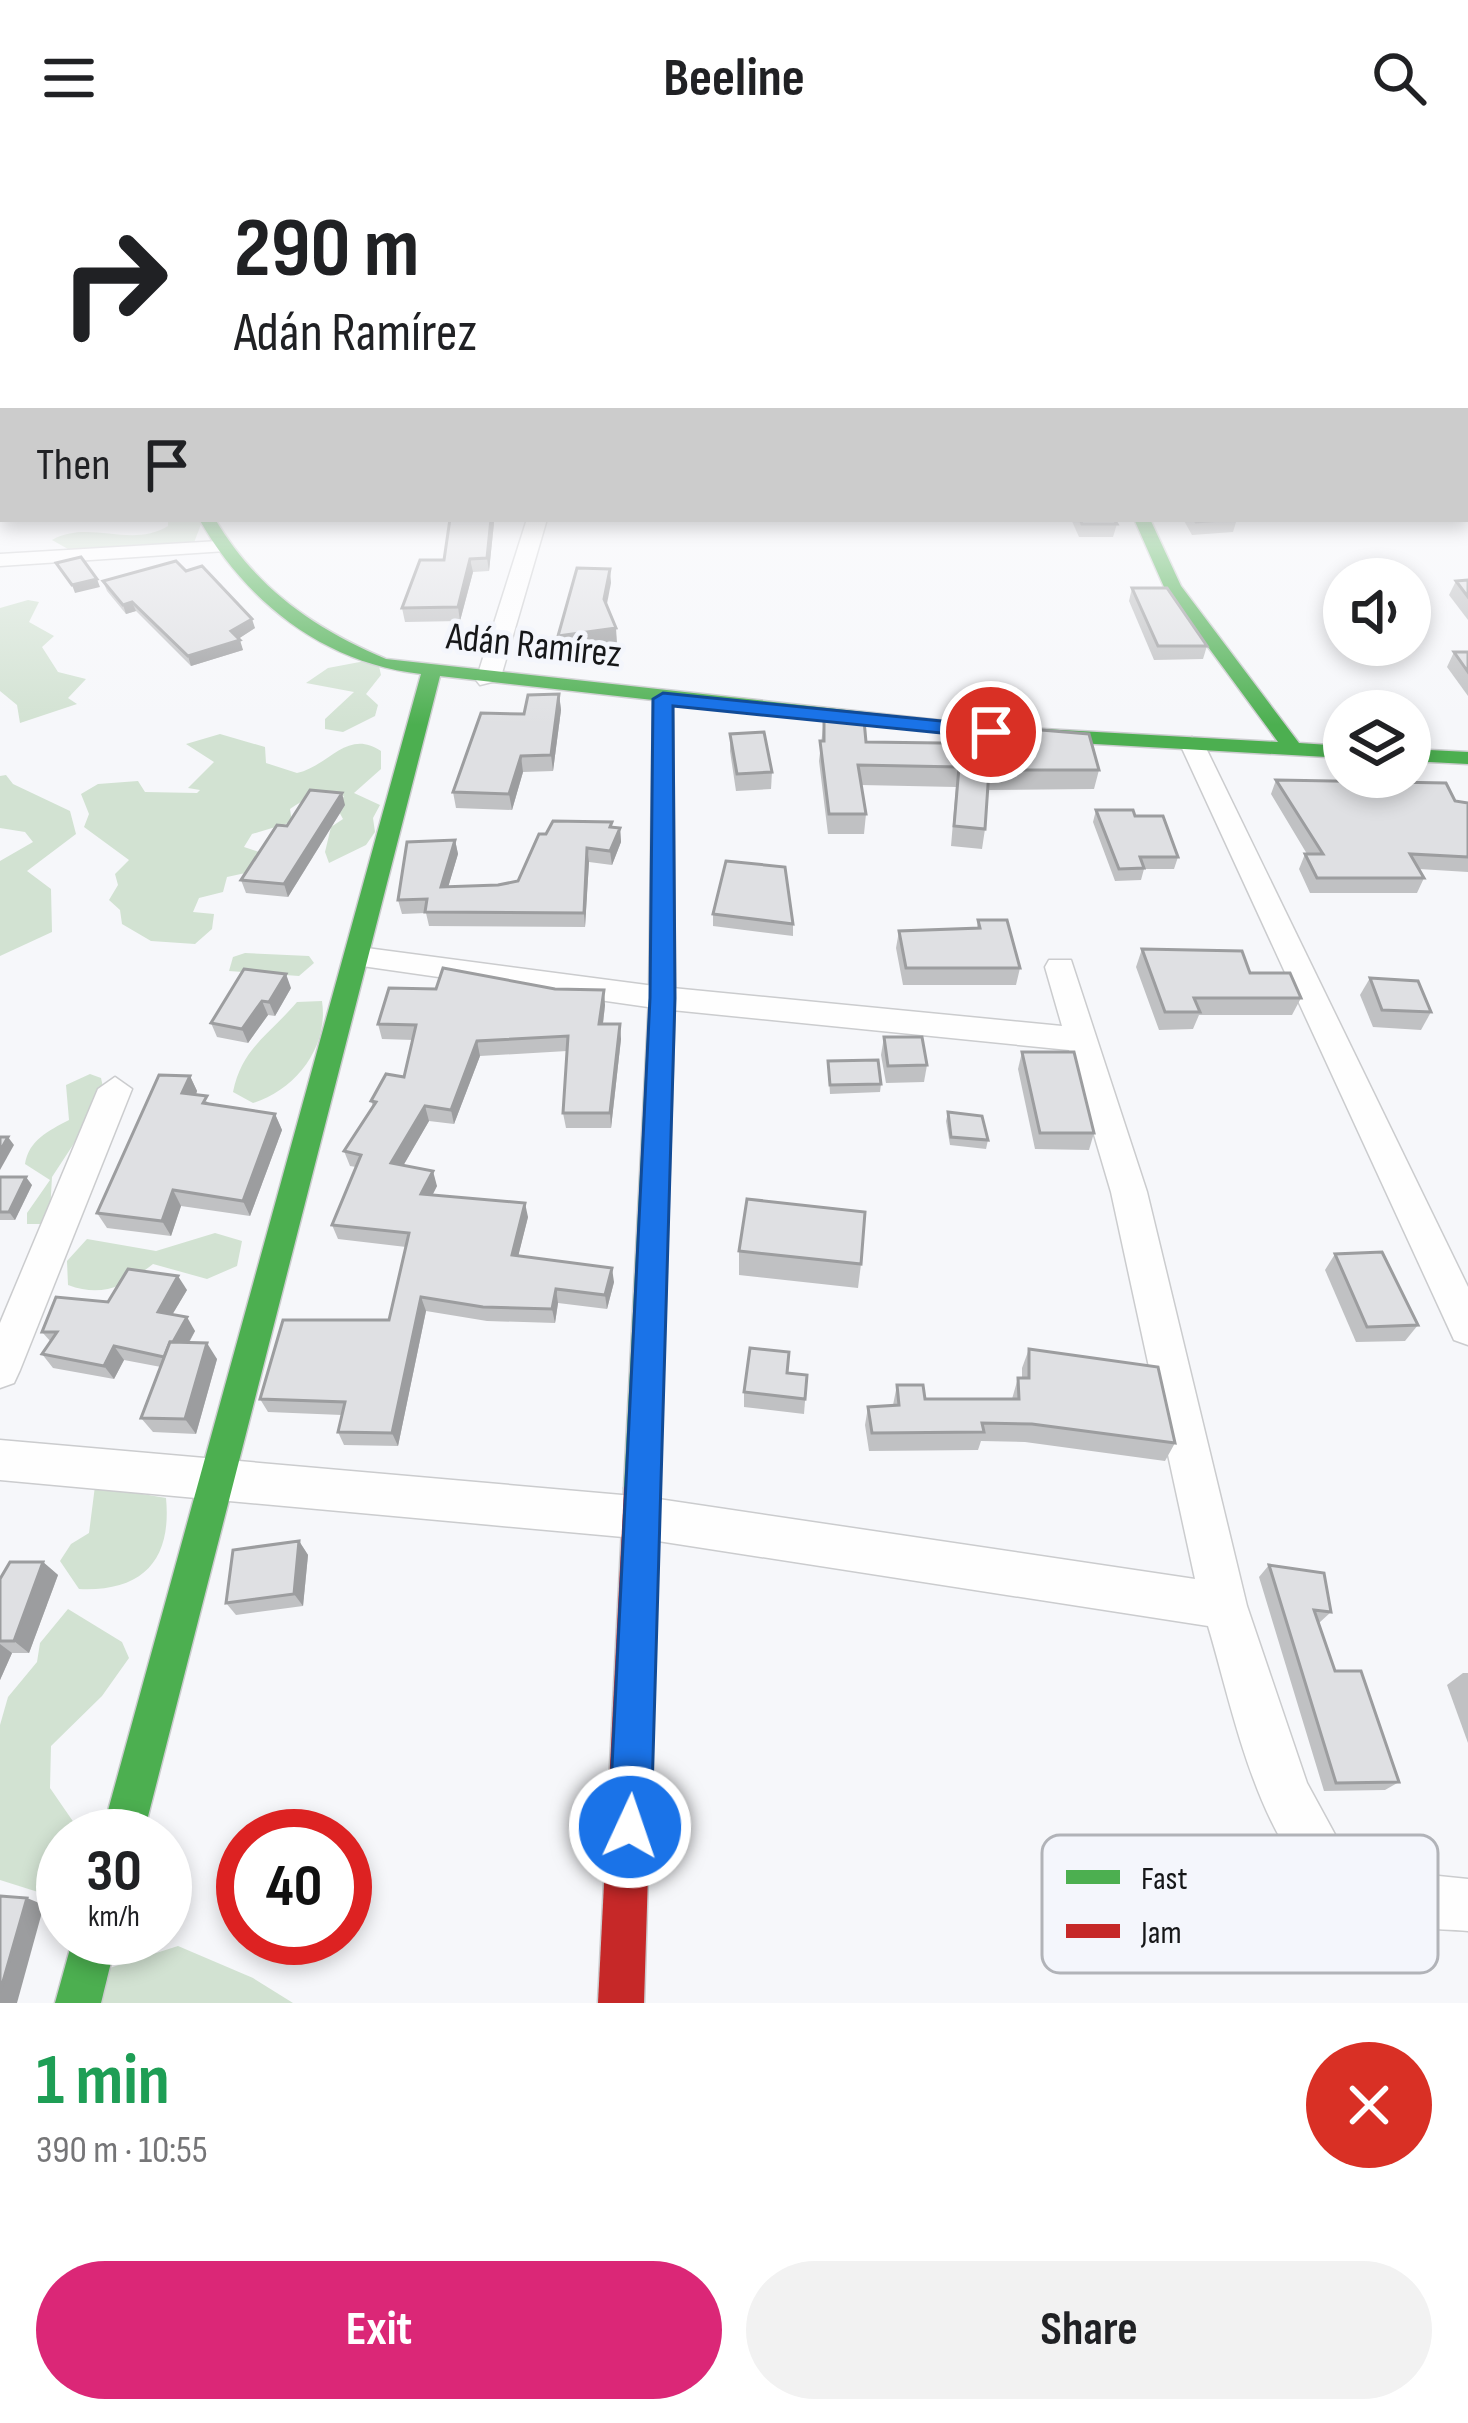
<!DOCTYPE html>
<html lang="en">
<head>
<meta charset="utf-8">
<style>
	:root { --surface:#fff; --page:#f2f2f2; --text:#202124; --muted:#757577; --accent:#db2777 }
	body { margin:0; font-family:"Sofia Sans Condensed",sans-serif; background:var(--page); color:var(--text); height:100vh; display:flex; flex-direction:column; font-size:45px; white-space:nowrap }
	* { box-sizing:border-box; margin:0 }
	p { font-size:39px; color:var(--muted) }
	.icon { flex:none; width:66px; height:66px; fill:none; stroke:currentColor; stroke-width:2; stroke-linecap:round; stroke-linejoin:round }
	.map { position:relative; height:1847px; overflow:hidden }
	.sheet { display:flex; flex-direction:column; background:var(--surface); flex:1 }
	.sheet>* { flex:none }
	.guide { position:absolute; left:0px; top:0px; width:1470px; height:366px; box-shadow:0 6px 18px #0003; background:#fff; color:var(--text); overflow:hidden }
	.tools { position:absolute; left:1323px; top:402px; display:grid; gap:24px }
	.tools a { display:grid; place-items:center; width:108px; height:108px; border-radius:50%; background:var(--surface); box-shadow:0 6px 18px #0003; font-size:60px }
	.speed { position:absolute; left:36px; top:1653px; display:flex; gap:24px; font-size:60px; font-weight:700; text-align:center }
	.speed>* { display:grid; place-content:center; width:156px; height:156px; border-radius:50%; background:var(--surface); box-shadow:0 6px 18px #0003; line-height:1 }
	.speed small { font-size:30px; font-weight:400 }
	.speed .limit { border:18px solid #d22; background:#fff; color:#111 }
	.pin { position:absolute; display:grid; place-items:center; width:102px; height:102px; color:#fff; margin:-51px; border:6px solid #fff; border-radius:50%; box-shadow:0 3px 12px #0007 }
	.me { position:absolute; width:132px; margin:-66px; rotate:3deg; stroke-linejoin:round; filter:drop-shadow(0 0 9px #0008) }
	.turn { display:flex; align-items:center; gap:42px; height:252px; padding:0 36px; font-size:54px }
	.turn .icon { width:156px; height:156px; stroke-width:2.5 }
	.turn b { display:block; font-size:84px; line-height:102px }
	.then { display:flex; align-items:center; height:114px; padding:0 36px; background:#0003; gap:24px; font-size:45px }
	.round { display:grid; place-items:center; flex:none; width:126px; height:126px; border-radius:63px; background:var(--page) }
	.summary { display:flex; align-items:center; justify-content:space-between; height:204px; padding:0 36px }
	h1 { font-size:72px; font-weight:700; line-height:90px; color:#1e9e55 }
	.button { display:flex; gap:24px; margin-top:auto; padding:24px 36px }
	.button a { flex:1; height:138px; border-radius:72px; background:var(--accent); color:#fff; font-size:48px; font-weight:700; line-height:138px; text-align:center }
	.button a+a { background:var(--page); color:var(--text) }
	header { display:flex; justify-content:space-between; align-items:center; height:156px; padding:0 36px; background:var(--surface); font-size:54px; font-weight:700 }
	.map>svg:first-child { display:block }
	.forest { fill:#d2e2d2 }
	.lines { fill:none; stroke-linecap:round; stroke-linejoin:round }
	.street-casing { stroke:#cbccce; stroke-width:3 }
	.fast-casing { stroke:#cbccce; stroke-width:3 }
	.jam-casing { stroke:#cbccce; stroke-width:3 }
	.street { fill:#fefefe; fill-rule:evenodd }
	.fast { fill:#4caf50; fill-rule:evenodd }
	.jam { fill:#c62828; fill-rule:evenodd }
	.wall { fill:#c0c1c3 }
	.shaded-wall { fill:#9c9d9f }
	.building { fill:#dfe0e3; stroke:#9c9d9f; stroke-width:3 }
	.route { fill:#1a73e8; stroke:#114b97; stroke-width:3 }
	.labels { text-anchor:middle; dominant-baseline:central; stroke-width:10; stroke-linejoin:round; paint-order:stroke }
	.far-street-label { font-size:39px; fill:#161719; stroke:#f4f6fc }
	.key { fill:#f4f6fc; stroke:#b1b3b8; stroke-width:3 }
	.key-label { font-size:33px; fill:#161719 }
</style>
</head>
<body>
<header><svg class="icon" aria-label="menu" viewBox="0 0 24 24"><path d="M4 6h16M4 12h16M4 18h16"/></svg>Beeline<svg class="icon" aria-label="search" viewBox="0 0 24 24"><circle cx="10" cy="10" r="6"/><path d="M15 15l6 6"/></svg></header>
<div class="map">
<svg width="1468" height="1847" viewBox="0 0 1468 1847">
	<rect width="100%" height="100%" fill="#f6f7fa"/>
	<g class="forest">
		<path d="M168,363H203L192,392L68,393L52,384C89,363 131,393 168,370Z"/>
		<path d="M28,444L39,446L29,466L54,480L42,491L58,516L86,523L68,542L77,548L20,567L17,549L0,535V452Z"/>
		<path d="M365,505L379,510L381,519L366,538L378,549L375,560L343,576L325,573V563L354,536L306,527L328,512Z"/>
		<path d="M220,578L265,591L266,607L297,617C329,610 347,572 381,595V613L354,637L380,649L373,662L375,676L366,689L329,707L325,696L331,671L343,663L337,652L344,640C322,635 309,640 290,653L292,666L252,678L244,691L262,697L250,716L227,721L223,736L199,742L193,756L214,758L212,773L195,788L151,785L122,768L120,754L109,744L118,729L115,718L129,704L84,671L89,658L81,638L98,628L138,625L145,636L197,637L200,634L188,632L214,606L186,588Z"/>
		<path d="M6,619L13,628L70,655L76,678L27,715L51,733L52,776L0,800V705L33,686L25,676L0,672V620Z"/>
		<path d="M245,797L309,800L314,807L299,820L229,815L233,801Z"/>
		<path d="M322,845C329,892 295,934 253,947L233,936C242,892 269,879 297,846Z"/>
		<path d="M90,918L101,922L105,940L52,1021L50,1056L41,1068H27V1057L50,1024L25,1008C29,984 48,975 69,964L66,929Z"/>
		<path d="M215,1077L242,1085L237,1110L207,1123L153,1108C124,1130 103,1142 68,1129L67,1105L87,1083L156,1095Z"/>
		<path d="M95,1330L166,1342C172,1404 143,1436 79,1433L60,1405L71,1388L89,1377Z"/>
		<path d="M68,1453L122,1486L129,1502L102,1540L51,1590L50,1632L81,1677L63,1680V1721L38,1736L0,1724V1569L8,1541L37,1506L40,1487Z"/>
		<path d="M178,1790L253,1822L293,1847H85L94,1817Z"/>
	</g>
	<g class="lines">
		<g class="street-casing">
			<g id="street">
				<path d="M527,363H547L500,524L480,529L476,524Z"/>
				<path d="M219,385L226,387V395L0,410V398Z"/>
				<path d="M1192,581L1204,588L1468,1131V1189L1454,1184L1180,588Z"/>
				<path d="M359,791L662,831L1062,870L1045,811L1049,804H1071L1147,1036L1247,1450L1307,1627L1338,1684L1380,1714L1468,1723V1775C1436,1772 1397,1774 1366,1763C1264,1728 1236,1562 1208,1470L645,1383L0,1324V1284L645,1341L1195,1423L1111,1036L1069,894L662,853L348,808L344,801L348,794Z"/>
				<path d="M115,921L132,933L20,1214L14,1227L0,1232V1167L98,933Z"/>
			</g>
		</g>
		<g class="fast-casing">
			<g id="fast">
				<path d="M199,363H215C256,432 313,472 386,503L991,570L1278,586L1164,431L1134,363H1150L1181,430L1299,587L1344,590V602L991,582L673,546L675,842L660,1332L654,1344L642,1349L630,1344L624,1332L649,842L653,544L440,520L143,1680H101L421,518C324,507 247,447 199,363Z"/>
				<path d="M1410,593L1468,596V608L1410,605Z"/>
				<path d="M73,1782H117L101,1847H55Z"/>
			</g>
		</g>
		<g class="jam-casing">
			<path id="jam" d="M642,1315L654,1320L660,1332L644,1847H598L624,1332L630,1320Z"/>
		</g>
		<use href="#street" class="street"/>
		<use href="#fast" class="fast"/>
		<use href="#jam" class="jam"/>
	</g>
	<g class="wall">
		<path d="M1071,363H1114L1117,368L1113,381H1079Z"/>
		<path d="M1183,363H1237L1233,376L1192,379Z"/>
		<path d="M494,367L489,415L473,416L460,465L405,466L402,452L444,404Z"/>
		<path d="M186,415L255,472L238,483L243,494L191,510L136,455L126,458L107,435L103,425Z"/>
		<path d="M1468,424V464L1449,439L1456,425Z"/>
		<path d="M1132,432L1207,490L1203,503L1154,504L1129,445Z"/>
		<path d="M1454,496H1468V540L1447,511Z"/>
		<path d="M559,538L561,554L553,615L523,616L512,654L456,652L453,636L524,558Z"/>
		<path d="M824,563L866,586L1014,588L1017,572L1099,614L1094,633L988,634L985,673L982,693L951,690L956,631L861,629L866,658L864,678H828L819,605Z"/>
		<path d="M730,578L772,616L771,633L736,635L730,595Z"/>
		<path d="M1276,624L1468,647V716L1419,713L1424,722L1417,737H1310L1299,713L1305,698H1307L1271,638Z"/>
		<path d="M345,649L288,741L246,737L241,724L287,670Z"/>
		<path d="M1096,654L1135,660L1178,701L1174,713H1144L1141,724L1115,725L1093,666Z"/>
		<path d="M612,666V672H620L621,686L612,709L589,706L585,771L429,770L426,757L402,758L398,744L455,684L458,698L448,731L498,729L518,725L546,678Z"/>
		<path d="M713,758L793,768V780L713,770Z"/>
		<path d="M978,764L1020,812L1016,829H903L896,792L899,775L977,772Z"/>
		<path d="M1142,793L1250,817L1301,842L1292,859H1199L1193,873L1159,874L1136,811Z"/>
		<path d="M1370,822L1431,856L1421,874L1373,871L1360,839Z"/>
		<path d="M291,832L275,860L268,859L248,887L217,881L211,867Z"/>
		<path d="M605,849L603,868L621,883L611,972H566L563,957L567,895L480,900L454,968L429,965L403,1010L437,1030L432,1039L528,1061L518,1100L614,1126L607,1153L558,1147L555,1167L487,1165L426,1155L398,1290L344,1289L338,1276L342,1259L268,1256L260,1243L389,1164L406,1091L338,1083L332,1069L356,1011L350,1010L344,995L373,950L371,945L404,921L413,884L382,883L378,868Z"/>
		<path d="M884,881L927,909L924,926L886,927L881,899Z"/>
		<path d="M1022,896L1094,977L1089,994L1035,993L1018,913Z"/>
		<path d="M828,905L881,928L880,936L830,938Z"/>
		<path d="M190,920L197,935L196,939L211,948L275,958L282,974L250,1060L181,1050L171,1080L107,1072L97,1057Z"/>
		<path d="M948,956L988,984L986,993L950,989L946,965Z"/>
		<path d="M0,1021L32,1029L15,1064H0Z"/>
		<path d="M739,1095L861,1108L858,1132L739,1119Z"/>
		<path d="M1335,1098L1418,1169L1405,1185L1356,1186L1325,1114Z"/>
		<path d="M187,1134L172,1159L195,1175L189,1187L217,1203L196,1278L153,1276L141,1262L161,1211L124,1204L114,1223L53,1212L42,1198L51,1186L42,1176L108,1146Z"/>
		<path d="M1029,1193L1175,1287L1165,1305L1025,1286L981,1285L978,1294L869,1295L865,1269L868,1251L893,1249L897,1229L925,1243H1012L1018,1222H1022V1212Z"/>
		<path d="M787,1217L807,1219L804,1258L744,1251V1236Z"/>
		<path d="M299,1385L308,1399L303,1450L236,1459L226,1447Z"/>
		<path d="M43,1406L58,1419L29,1497H12L0,1524V1423Z"/>
		<path d="M1269,1409L1331,1456L1319,1467L1335,1515L1399,1626L1385,1634L1324,1635L1259,1421Z"/>
		<path d="M1463,1517H1468V1587L1447,1529Z"/>
	</g>
	<g class="shaded-wall">
		<path d="M491,363H494V367L489,415L487,402Z"/>
		<path d="M470,403L473,416L460,465L458,451Z"/>
		<path d="M610,413L611,427L605,458L604,443Z"/>
		<path d="M97,423L100,431L75,437L72,429Z"/>
		<path d="M132,446L136,455L126,458L123,449Z"/>
		<path d="M252,463L255,472L235,485L231,475Z"/>
		<path d="M616,472L617,487L560,494L558,480Z"/>
		<path d="M240,484L243,494L191,510L188,500Z"/>
		<path d="M559,538L561,554L553,615L551,599Z"/>
		<path d="M521,600L523,616L512,654L509,638Z"/>
		<path d="M342,637L345,649L288,741L284,728Z"/>
		<path d="M620,672L621,686L612,709L610,695Z"/>
		<path d="M455,684L458,698L444,745L441,731Z"/>
		<path d="M587,692L589,706L585,771L584,757Z"/>
		<path d="M286,818L291,832L275,860L269,846Z"/>
		<path d="M604,834L605,849L601,883L599,868Z"/>
		<path d="M262,845L268,859L248,887L242,873Z"/>
		<path d="M620,868L621,883L611,972L610,957Z"/>
		<path d="M477,885L480,900L454,968L451,954Z"/>
		<path d="M190,920L197,935L190,953L182,937Z"/>
		<path d="M425,950L429,965L396,1022L391,1007Z"/>
		<path d="M275,958L282,974L250,1060L243,1045Z"/>
		<path d="M8,981L14,989L0,1014V995Z"/>
		<path d="M433,1015L437,1030L426,1052L421,1038Z"/>
		<path d="M26,1021L32,1029L15,1064L9,1056Z"/>
		<path d="M173,1034L181,1050L171,1080L162,1065Z"/>
		<path d="M525,1047L528,1061L515,1113L512,1099Z"/>
		<path d="M612,1112L614,1126L607,1153L605,1139Z"/>
		<path d="M178,1120L187,1134L166,1169L158,1156Z"/>
		<path d="M556,1133L558,1147L555,1167L552,1153Z"/>
		<path d="M421,1141L426,1155L398,1290L392,1277Z"/>
		<path d="M187,1161L195,1175L173,1214L164,1201Z"/>
		<path d="M207,1187L217,1203L196,1278L185,1263Z"/>
		<path d="M114,1190L124,1204L114,1223L104,1210Z"/>
		<path d="M299,1385L308,1399L303,1450L294,1438Z"/>
		<path d="M43,1406L58,1419L29,1497L14,1485Z"/>
		<path d="M0,1488L12,1497L0,1524Z"/>
		<path d="M27,1742L44,1749L17,1847H0V1836Z"/>
	</g>
	<g class="building">
		<path d="M450,363H491L487,402L470,403L458,451L402,452L420,404H444Z"/>
		<path d="M1080,363H1114L1117,368H1082Z"/>
		<path d="M1194,363H1236L1196,366Z"/>
		<path d="M81,401L97,423L72,429L56,407Z"/>
		<path d="M176,405L186,415L202,410L252,463L231,475L240,484L188,500L132,446L123,449L103,425Z"/>
		<path d="M577,412L610,413L604,443L616,472L558,480Z"/>
		<path d="M1468,424V441L1456,425Z"/>
		<path d="M1132,432H1167L1207,490H1158Z"/>
		<path d="M1454,496H1468V516Z"/>
		<path d="M559,538L551,599L521,600L509,638L453,636L481,557L524,558L528,539Z"/>
		<path d="M824,563L864,564L866,586L1021,588L1017,572L1089,578L1099,614H989L985,673L954,670L959,611L858,609L866,658H829L820,585H824Z"/>
		<path d="M764,576L772,616L737,618L730,578Z"/>
		<path d="M1276,624L1446,627L1455,645L1468,647V701L1410,698L1424,722H1317L1305,698H1323Z"/>
		<path d="M310,634L342,637L284,728L241,724L277,669L287,670Z"/>
		<path d="M1096,654H1133L1135,660H1163L1178,701H1140L1144,712L1119,713Z"/>
		<path d="M553,665L612,666L610,671L620,672L610,695L587,692L584,757L425,756L427,743L398,744L407,686L455,684L441,731L498,729L518,725L539,678H546Z"/>
		<path d="M726,705L785,711L793,768L713,758Z"/>
		<path d="M978,764H1007L1020,812H906L899,775L980,772Z"/>
		<path d="M1142,793L1242,795L1250,817H1290L1301,842H1194L1200,856H1165Z"/>
		<path d="M443,812L555,833L604,834L599,868H620L610,957H563L568,880L477,885L451,954L425,950L391,1007L433,1015L421,1038L525,1047L512,1099L612,1112L605,1139L556,1133L552,1153L483,1151L421,1141L392,1277L338,1276L345,1246L260,1243L283,1164H389L409,1077L332,1069L361,999L344,995L376,946L371,945L386,918L404,921L416,869L378,868L389,832L436,833Z"/>
		<path d="M244,813L286,818L269,846L262,845L242,873L211,867Z"/>
		<path d="M1370,822L1418,825L1431,856L1382,854Z"/>
		<path d="M884,881H922L927,909L888,910Z"/>
		<path d="M1022,896H1074L1094,977H1040Z"/>
		<path d="M878,904L881,928L830,929L828,905Z"/>
		<path d="M159,919L190,920L182,937L207,940L203,947L275,958L243,1045L173,1034L162,1065L97,1057Z"/>
		<path d="M948,956L982,960L988,984L951,981Z"/>
		<path d="M0,981H8L0,995Z"/>
		<path d="M0,1021H26L9,1056H0Z"/>
		<path d="M747,1043L865,1056L861,1108L739,1095Z"/>
		<path d="M1382,1096L1418,1169L1367,1171L1335,1098Z"/>
		<path d="M128,1113L178,1120L158,1156L187,1161L173,1186H170L164,1201L114,1190L104,1210L42,1198L57,1176H42L56,1141L108,1146Z"/>
		<path d="M170,1186L207,1187L185,1263L141,1262Z"/>
		<path d="M750,1192L789,1196L787,1217L807,1219L805,1243L744,1236Z"/>
		<path d="M1029,1193L1158,1211L1175,1287L1032,1268L982,1267L984,1276L872,1277L868,1251L899,1249L897,1229H923L925,1243H1019L1018,1222H1029Z"/>
		<path d="M299,1385L294,1438L226,1447L233,1394Z"/>
		<path d="M10,1406H43L14,1485H0V1423Z"/>
		<path d="M1269,1409L1324,1417L1331,1456L1314,1454L1335,1515H1361L1399,1626L1336,1627Z"/>
		<path d="M0,1740L27,1742L0,1836Z"/>
	</g>
	<linearGradient id="sky" x2="0" y2="1"><stop stop-color="#94bfe5"/><stop offset="0.54" stop-color="#fbfbfd"/><stop offset="1" stop-color="#fbfbfd" stop-opacity="0"/></linearGradient>
	<rect width="1468" height="569" fill="url(#sky)"/>
	<path class="route" d="M663,537L991,570L1001,576L991,582L673,550L675,842L651,1671L645,1686L630,1692L615,1686L609,1671L650,842L653,543Z"/>
	<g class="labels">
		<g class="far-street-label">
			<text transform="translate(534 490) rotate(6)">Adán Ramírez</text>
		</g>
	</g>
	<rect x="1042" y="1679" width="396" height="138" rx="18" class="key"/>
	<rect x="1066" y="1714" width="54" height="14" fill="#4caf50"/>
	<rect x="1066" y="1768" width="54" height="14" fill="#c62828"/>
	<g class="key-label">
		<text x="1141" y="1733">Fast</text>
		<text x="1141" y="1787">Jam</text>
	</g>
</svg>
<div class="tools">
<a><svg class="icon" aria-label="sound" viewBox="0 0 24 24"><path d="M4 9h4l5-4v14l-5-4H4zM17 9q2 3 0 6"/></svg></a>
<a><svg class="icon" aria-label="layers" viewBox="0 0 24 24"><path d="M12 4l9 5-9 5-9-5zM3 14l9 5 9-5"/></svg></a>
</div>
<div class="speed"><div>30<small>km/h</small></div><div class="limit">40</div></div>
<div class="pin" style="left:991px;top:576px;background:#d93025"><svg class="icon" aria-label="arrive" viewBox="0 0 24 24"><path d="M6 21V4h12l-3 4 3 4H6"/></svg></div>
<svg class="me" style="left:630px;top:1671px" viewBox="-20 -20 40 40"><circle r="17" fill="#1a73e8" stroke="#fff" stroke-width="3"/><path d="M0-11L8 9 0 5-8 9z" fill="#fff"/></svg>
<div class="guide">
<div class="turn"><svg class="icon" aria-label="right" viewBox="0 0 24 24"><path d="M7 20v-9h11M14 6l5 5-5 5"/></svg><div><b>290 m</b>Adán Ramírez</div></div>
<div class="then">Then<svg class="icon" aria-label="arrive" viewBox="0 0 24 24"><path d="M6 21V4h12l-3 4 3 4H6"/></svg></div>
</div>
</div>
<section class="sheet">
<div class="summary"><div><h1>1 min</h1><p>390 m · 10:55</p></div><a class="round" style="background:#d93025;color:#fff"><svg class="icon" aria-label="close" viewBox="0 0 24 24"><path d="M6 6l12 12M18 6L6 18"/></svg></a></div>
<div class="button"><a>Exit</a><a>Share</a></div>
</section>
</body>
</html>
